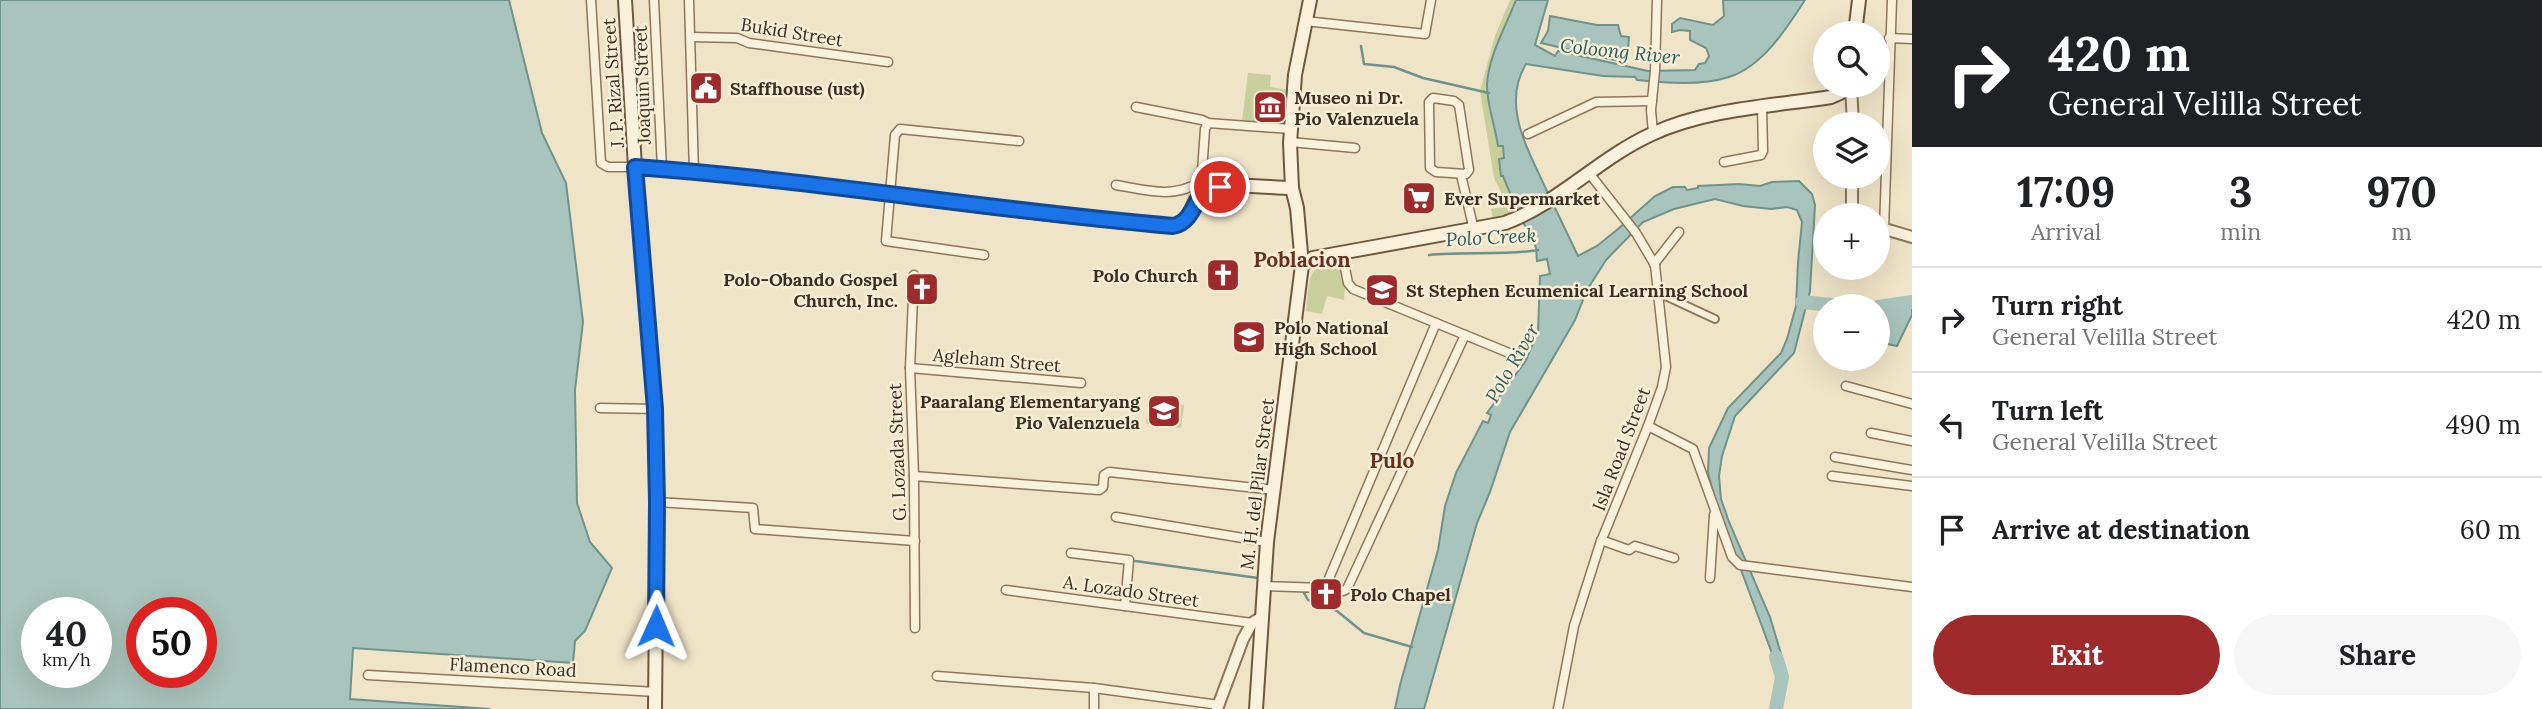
<!DOCTYPE html>
<html lang="en">
<head>
<meta charset="utf-8">
<style>
	:root { --surface:#fff; --page:#f6f6f6; --text:#202124; --muted:#757577; --line:#e0e0e0; --accent:#9e2a2b }
	body { margin:0; font-family:Lora,serif; background:var(--page); color:var(--text); height:100vh; display:flex; flex-direction:column; font-size:26px; white-space:nowrap }
	* { box-sizing:border-box; margin:0 }
	p { font-size:23px; color:var(--muted) }
	.icon { flex:none; width:38px; height:38px; fill:none; stroke:currentColor; stroke-width:2; stroke-linecap:round; stroke-linejoin:round }
	.map { position:relative; flex:1; overflow:hidden }
	.sheet { display:flex; flex-direction:column; background:var(--surface); width:630px }
	.sheet>* { flex:none }
	.guide { background:#202124; color:#fff; overflow:hidden }
	.fabs { position:absolute; left:1813px; top:21px; display:grid; gap:14px }
	.fabs a { display:grid; place-items:center; width:77px; height:77px; border-radius:50%; background:var(--surface); box-shadow:0 7px 28px #0002; font-size:35px }
	.speed { position:absolute; left:21px; top:597px; display:flex; gap:14px; font-size:35px; font-weight:700; text-align:center }
	.speed>* { display:grid; place-content:center; width:91px; height:91px; border-radius:50%; background:var(--surface); box-shadow:0 7px 28px #0002; line-height:1 }
	.speed small { font-size:18px; font-weight:400 }
	.speed .limit { border:10px solid #d22; background:#fff; color:#111 }
	.pin { position:absolute; display:grid; place-items:center; width:60px; height:60px; color:#fff; margin:-30px; border:4px solid #fff; border-radius:50%; box-shadow:0 2px 7px #0007 }
	.me { position:absolute; width:77px; margin:-38px; rotate:1deg; stroke-linejoin:round; filter:drop-shadow(0 0 5px #0008) }
	.turn { display:flex; align-items:center; gap:24px; height:147px; padding:0 21px; font-size:32px }
	.turn .icon { width:91px; height:91px; stroke-width:2.5 }
	.turn b { display:block; font-size:49px; line-height:60px }
	.eta { display:flex; justify-content:space-evenly; align-items:center; height:119px; text-align:center }
	.eta b { font-size:42px; font-weight:800; line-height:49px }
	.cta { display:flex; gap:14px; margin-top:auto; padding:14px 21px }
	.cta a { flex:1; height:80px; border-radius:42px; background:var(--accent); color:#fff; font-size:28px; font-weight:800; line-height:80px; text-align:center }
	.cta a+a { background:var(--page); color:var(--text) }
	ul { padding:0; list-style:none }
	li { display:flex; align-items:center; gap:21px; height:105px; padding:0 21px; border-top:2px solid var(--line) }
	li div { flex:1 }
	li b { display:block; font-size:26px }
	li em { font-style:normal }
	main { display:flex; flex:1; min-height:0 }
	.map>svg:first-child { display:block }
	.green { fill:#c9cf9b }
	.water { fill:#a9c4bc; stroke:#6f938a; stroke-width:2; fill-rule:evenodd }
	.lines { fill:none; stroke-linecap:round; stroke-linejoin:round }
	.stream { stroke:#6f938a; stroke-width:2.5 }
	.river { stroke:#a9c4bc; stroke-width:14 }
	.pedestrian-casing { stroke:#8d765c; stroke-width:10 }
	.minor-casing { stroke:#8d765c; stroke-width:11 }
	.tertiary-casing { stroke:#8d765c; stroke-width:14 }
	.secondary-casing { stroke:#6f573f; stroke-width:16 }
	.pedestrian { stroke:#faf1dc; stroke-width:6 }
	.minor { stroke:#faf1dc; stroke-width:8 }
	.tertiary { stroke:#faf1dc; stroke-width:10 }
	.secondary { stroke:#faf1dc; stroke-width:12 }
	.route-casing { stroke:#114b97; stroke-width:18 }
	.route { stroke:#1a73e8; stroke-width:12 }
	.labels { text-anchor:middle; dominant-baseline:central; stroke-width:5; stroke-linejoin:round; paint-order:stroke }
	.street-label { font-size:18px; fill:#3d2e20; stroke:#f7eed8 }
	.poi-label { font-size:18px; font-weight:bold; fill:#3d2e20; stroke:#f7eed8; text-anchor:start }
	.water-label { font-size:19px; font-style:italic; fill:#2f5d5a; stroke:#f7eed8 }
	.quarter-label { font-size:21px; font-weight:bold; fill:#6b2e1e; stroke:#f7eed8 }
</style>
</head>
<body>
<main>
<div class="map">
<svg width="1912" height="709" viewBox="0 0 1912 709">
	<rect width="100%" height="100%" fill="#f0e4c8"/>
	<g class="green">
		<path d="M1510,0H1519L1508,28L1505,29L1488,75L1491,117L1498,146H1503L1516,214L1493,219L1491,209L1502,207L1503,196L1494,178L1480,91L1495,36Z"/>
		<path d="M1248,73L1271,75L1270,87L1290,90L1287,125L1242,121Z"/>
		<path d="M1340,259L1345,285L1344,300L1327,296L1322,314L1306,311C1310,281 1305,264 1340,259Z"/>
		<path d="M1149,401L1184,405L1181,428L1146,424Z"/>
	</g>
	<g class="water">
		<path d="M0,0H509L542,133L566,183L583,322L575,390L577,503L590,542L612,568L585,631L575,641L573,663L353,648L350,699L490,709H0ZM37,612H96V672H37ZM142,612H201V672H142Z"/>
		<path d="M1516,0H1548L1535,45L1555,56L1558,51L1648,71L1695,70L1699,64L1705,63L1709,56L1706,48L1690,40V31L1680,30L1672,32V24L1680,18L1713,25L1724,16L1723,0H1805C1787,28 1763,66 1729,77C1701,86 1666,83 1637,80L1635,77L1603,76L1526,64C1501,105 1528,149 1545,187C1556,210 1567,233 1578,256L1597,246L1618,229L1655,196L1673,187H1685L1687,190L1698,188V186L1739,184L1760,186L1772,182L1799,181L1812,194L1815,205L1810,291L1794,353L1735,416L1722,456L1719,476L1721,499L1729,522L1770,617L1787,674L1780,675L1714,497L1708,472L1709,448L1728,408L1781,353L1787,339L1796,306L1798,262L1802,222L1797,210L1787,207L1771,209L1743,206L1715,199L1674,209L1643,222L1606,260L1587,290L1575,320L1560,346L1510,432L1490,492L1477,523L1424,709H1395L1400,685L1438,550L1445,506L1456,473L1483,421L1488,423L1491,415L1487,413L1525,362L1538,332L1540,276L1550,274L1547,259L1537,261L1536,248L1530,233L1514,209L1511,208L1510,193L1503,176H1501L1499,159L1504,158L1503,146H1498C1495,125 1487,106 1487,85C1488,57 1506,26 1516,0Z"/>
		<path d="M1550,16L1597,25H1618L1621,36L1629,37L1627,63L1541,43L1548,31Z"/>
		<path d="M1912,301V315L1897,346L1878,342V307Z"/>
	</g>
	<g class="lines">
		<g class="stream">
			<path d="M1361,46L1364,64L1394,67L1423,78L1489,93"/>
			<path d="M1429,255C1466,251 1502,256 1538,250"/>
			<path d="M1135,561L1258,578"/>
			<path d="M1300,591H1303L1308,600L1337,611L1364,633L1412,647"/>
		</g>
		<g class="river">
			<path d="M1802,302L1841,306"/>
			<path d="M1878,307L1912,302"/>
			<path d="M1776,657L1782,677L1776,709"/>
		</g>
		<g class="pedestrian-casing">
			<path id="pedestrian" d="M1659,293L1715,319"/>
		</g>
		<g class="minor-casing">
			<g id="minor">
				<path d="M591,0L601,163L608,167H635"/>
				<path d="M654,0L662,169"/>
				<path d="M689,0L694,173"/>
				<path d="M1305,21L1425,34L1431,0"/>
				<path d="M691,37L737,38L749,43L888,62"/>
				<path d="M1889,38L1912,39"/>
				<path d="M1433,98L1454,101L1459,105L1469,170L1466,174L1436,172L1430,168L1429,102Z"/>
				<path d="M1136,107L1202,120L1208,123L1290,129"/>
				<path d="M1653,133L1651,110L1655,71L1657,0"/>
				<path d="M1528,134L1596,102L1652,101"/>
				<path d="M1290,142L1355,148"/>
				<path d="M1724,162L1761,155L1763,151L1762,108"/>
				<path d="M1461,175L1474,230"/>
				<path d="M1116,185C1146,190 1173,199 1200,182"/>
				<path d="M1201,186L1205,129L1208,123"/>
				<path d="M1884,229L1892,0"/>
				<path d="M1342,253L1348,283L1353,289L1514,355"/>
				<path d="M984,255L886,241L895,135L900,129L1019,141"/>
				<path d="M1654,264L1679,232"/>
				<path d="M914,275L910,368L914,476L915,628"/>
				<path d="M910,368L1081,383"/>
				<path d="M1846,386L1912,404"/>
				<path d="M600,408L655,409"/>
				<path d="M1648,426L1693,449L1732,557L1740,565L1912,587"/>
				<path d="M1871,433L1912,441"/>
				<path d="M1835,457L1912,470"/>
				<path d="M914,476L1099,490L1103,487L1104,475L1109,472L1274,490"/>
				<path d="M1832,476L1912,486"/>
				<path d="M657,502L753,508L755,529L915,541"/>
				<path d="M1116,517L1267,542"/>
				<path d="M1601,540L1629,550L1635,546L1674,558"/>
				<path d="M1071,553L1129,560L1125,606"/>
				<path d="M1710,578L1714,515"/>
				<path d="M1263,586L1325,588L1343,591L1347,589L1465,335"/>
				<path d="M1325,588L1436,323"/>
				<path d="M1006,590L1252,623"/>
				<path d="M368,675L656,692"/>
				<path d="M937,676L1094,688L1219,705"/>
				<path d="M1094,709V688"/>
				<path d="M1558,709L1574,626L1600,544L1648,426L1662,387L1666,367L1655,265L1636,233L1589,173"/>
			</g>
		</g>
		<g class="tertiary-casing">
			<g id="tertiary">
				<path d="M1851,86L1853,124"/>
				<path d="M1852,177V206L1855,215"/>
				<path d="M1878,227L1912,237"/>
				<path d="M1217,709L1243,639L1252,623L1262,617"/>
			</g>
		</g>
		<g class="secondary-casing">
			<g id="secondary">
				<path d="M625,0L635,167L655,409L657,502L655,709"/>
				<path d="M1855,33L1859,0"/>
				<path d="M635,167C816,180 994,212 1173,226C1193,223 1190,199 1205,191C1225,181 1269,188 1292,188"/>
				<path d="M1302,265L1313,258L1505,223C1559,203 1599,158 1652,134C1705,109 1773,106 1831,97L1840,93L1849,86"/>
				<path d="M1256,709L1267,542L1302,265L1297,208L1292,188L1290,143L1295,75L1310,0"/>
			</g>
		</g>
		<use href="#pedestrian" class="pedestrian"/>
		<use href="#minor" class="minor"/>
		<use href="#tertiary" class="tertiary"/>
		<use href="#secondary" class="secondary"/>
	</g>
	<g class="lines">
		<g class="route-casing">
			<path id="route" d="M656,626L657,502L655,409L635,167C816,180 994,211 1173,226C1189,223 1194,206 1201,194L1220,187"/>
		</g>
		<use href="#route" class="route"/>
	</g>
	<defs>
		<g id="civic-square" transform="scale(1.75)"><rect x="-9" y="-9" width="18" height="18" rx="4" fill="#9e2a2b" stroke="#f7eed8"/><path d="M-.6-6.5H3V-4.5H.6V-3L4-1V1h2V6H-6V1h2V-1L-.6-3ZM-1.2 2.5V6h2.4V2.5Z" fill="#fff"/></g>
		<g id="museum-square" transform="scale(1.75)"><rect x="-9" y="-9" width="18" height="18" rx="4" fill="#9e2a2b" stroke="#f7eed8"/><path d="M0-6L6-3V-2H-6V-3ZM-5-1h2V3h-2ZM-1-1h2V3h-2ZM3-1h2V3H3ZM-6 4H6V6H-6Z" fill="#fff"/></g>
		<g id="supermarket-square" transform="scale(1.75)"><rect x="-9" y="-9" width="18" height="18" rx="4" fill="#9e2a2b" stroke="#f7eed8"/><path d="M-6-5.5h2.5l.6 2H6L4.5 2H-2.5L-4.4-4H-6ZM-1.5 3.2a1.3 1.3 0 1 0 .1 0ZM3 3.2a1.3 1.3 0 1 0 .1 0Z" fill="#fff"/></g>
		<g id="church-square" transform="scale(1.75)"><rect x="-9" y="-9" width="18" height="18" rx="4" fill="#9e2a2b" stroke="#f7eed8"/><path d="M-1.2-6h2.4v3.5h3.3v2.4h-3.3V6h-2.4V-.1h-3.3v-2.4h3.3Z" fill="#fff"/></g>
		<g id="school-square" transform="scale(1.75)"><rect x="-9" y="-9" width="18" height="18" rx="4" fill="#9e2a2b" stroke="#f7eed8"/><path d="M0-5L7-2L0 1L-7-2ZM-4 1L0 2.5L4 1V4Q0 6-4 4Z" fill="#fff"/></g>
	</defs>
	<g fill-rule="evenodd">
		<use href="#civic-square" x="706" y="88"/>
		<use href="#museum-square" x="1270" y="107"/>
		<use href="#supermarket-square" x="1419" y="198"/>
		<use href="#church-square" x="1223" y="275"/>
		<use href="#church-square" x="922" y="289"/>
		<use href="#school-square" x="1382" y="290"/>
		<use href="#school-square" x="1249" y="337"/>
		<use href="#school-square" x="1164" y="411"/>
		<use href="#church-square" x="1326" y="594"/>
	</g>
	<g class="labels">
		<g class="street-label">
			<text transform="translate(792 32) rotate(9)">Bukid Street</text>
			<text transform="translate(613 83) rotate(-94)">J. P. Rizal Street</text>
			<text transform="translate(642 85) rotate(-92)">Joaquin Street</text>
			<text transform="translate(997 360) rotate(5)">Agleham Street</text>
			<text transform="translate(1621 449) rotate(-69)">Isla Road Street</text>
			<text transform="translate(897 452) rotate(-92)">G. Lozada Street</text>
			<text transform="translate(1257 484) rotate(-83)">M. H. del Pilar Street</text>
			<text transform="translate(1131 591) rotate(8)">A. Lozado Street</text>
			<text transform="translate(513 667) rotate(3)">Flamenco Road</text>
		</g>
		<g class="poi-label">
			<text x="730" y="88">Staffhouse (ust)</text>
			<text x="1294" y="97">Museo ni Dr.<tspan x="1294" dy="21">Pio Valenzuela</tspan></text>
			<text x="1444" y="198">Ever Supermarket</text>
			<text x="1198" y="275" text-anchor="end">Polo Church</text>
			<text x="898" y="279" text-anchor="end">Polo-Obando Gospel<tspan x="898" dy="21">Church, Inc.</tspan></text>
			<text x="1406" y="290">St Stephen Ecumenical Learning School</text>
			<text x="1274" y="327">Polo National<tspan x="1274" dy="21">High School</tspan></text>
			<text x="1140" y="401" text-anchor="end">Paaralang Elementaryang<tspan x="1140" dy="21">Pio Valenzuela</tspan></text>
			<text x="1350" y="594">Polo Chapel</text>
		</g>
		<g class="water-label">
			<text transform="translate(1620 51) rotate(6)">Coloong River</text>
			<text transform="translate(1491 237) rotate(-3)">Polo Creek</text>
			<text transform="translate(1512 363) rotate(-60)">Polo River</text>
		</g>
		<g class="quarter-label">
			<text x="1302" y="259">Poblacion</text>
			<text x="1392" y="460">Pulo</text>
		</g>
	</g>
</svg>
<div class="fabs">
<a><svg class="icon" aria-label="search" viewBox="0 0 24 24"><circle cx="10" cy="10" r="6"/><path d="M15 15l6 6"/></svg></a>
<a><svg class="icon" aria-label="layers" viewBox="0 0 24 24"><path d="M12 4l9 5-9 5-9-5zM3 14l9 5 9-5"/></svg></a>
<a>+</a>
<a>−</a>
</div>
<div class="speed"><div>40<small>km/h</small></div><div class="limit">50</div></div>
<div class="pin" style="left:1220px;top:187px;background:#d93025"><svg class="icon" aria-label="arrive" viewBox="0 0 24 24"><path d="M6 21V4h12l-3 4 3 4H6"/></svg></div>
<svg class="me" style="left:656px;top:626px" viewBox="-20 -20 40 40"><path d="M0-17L14 15 0 8-14 15z" fill="#1a73e8" stroke="#fff" stroke-width="4"/></svg>
</div>
<section class="sheet">
<div class="guide">
<div class="turn"><svg class="icon" aria-label="right" viewBox="0 0 24 24"><path d="M7 20v-9h11M14 6l5 5-5 5"/></svg><div><b>420 m</b>General Velilla Street</div></div>
</div>
<div class="eta">
<div><b>17:09</b><p>Arrival</p></div>
<div><b>3</b><p>min</p></div>
<div><b>970</b><p>m</p></div>
</div>
<ul>
<li><svg class="icon" aria-label="right" viewBox="0 0 24 24"><path d="M7 20v-9h11M14 6l5 5-5 5"/></svg><div><b>Turn right</b><p>General Velilla Street</p></div><em>420 m</em></li>
<li><svg class="icon" aria-label="left" viewBox="0 0 24 24"><path d="M17 20v-9H6M10 6l-5 5 5 5"/></svg><div><b>Turn left</b><p>General Velilla Street</p></div><em>490 m</em></li>
<li><svg class="icon" aria-label="arrive" viewBox="0 0 24 24"><path d="M6 21V4h12l-3 4 3 4H6"/></svg><div><b>Arrive at destination</b></div><em>60 m</em></li>
</ul>
<div class="cta"><a>Exit</a><a>Share</a></div>
</section>
</main>
</body>
</html>
